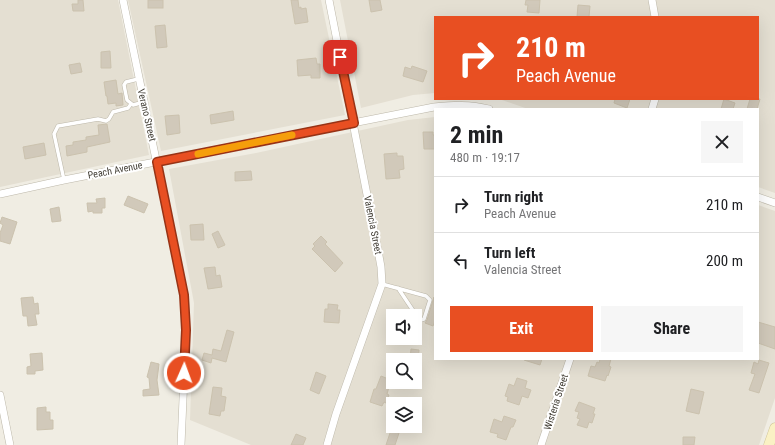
<!DOCTYPE html>
<html lang="en">
<head>
<meta charset="utf-8">
<style>
	:root { --surface:#fff; --page:#f6f6f6; --text:#202124; --muted:#757577; --line:#e0e0e0; --accent:#e84f22 }
	body { margin:0; font-family:"Roboto Condensed",sans-serif; background:var(--page); color:var(--text); height:100vh; display:flex; flex-direction:column; font-size:15px; white-space:nowrap }
	* { box-sizing:border-box; margin:0 }
	p { font-size:13px; color:var(--muted) }
	.icon { flex:none; width:22px; height:22px; fill:none; stroke:currentColor; stroke-width:2; stroke-linecap:round; stroke-linejoin:round }
	.map { position:relative; flex:1; overflow:hidden }
	.side { position:absolute; left:434px; top:108px; width:325px; height:252px; display:flex; flex-direction:column; background:var(--surface); border-radius:0px; box-shadow:0 4px 16px #0002 }
	.side>* { flex:none }
	.hud { position:absolute; left:434px; top:16px; width:325px; height:84px; border-radius:0px; box-shadow:0 4px 16px #0002; background:#e84f22; color:#fff; overflow:hidden }
	.controls { position:absolute; left:386px; top:309px; display:grid; gap:8px }
	.controls a { display:grid; place-items:center; width:36px; height:36px; border-radius:0px; background:var(--surface); box-shadow:0 4px 16px #0002; font-size:20px }
	.pin { position:absolute; display:grid; place-items:center; width:34px; height:34px; color:#fff; margin:-17px; border-radius:8px; box-shadow:0 2px 6px #0006 }
	.me { position:absolute; width:44px; margin:-22px; rotate:2deg; stroke-linejoin:round; filter:drop-shadow(0 0 3px #0008) }
	.turn { display:flex; align-items:center; gap:14px; height:84px; padding:0 16px; font-size:18px }
	.turn .icon { width:52px; height:52px; stroke-width:2.5 }
	.turn b { display:block; font-size:28px; line-height:34px }
	.round { display:grid; place-items:center; flex:none; width:42px; height:42px; border-radius:0px; background:var(--page) }
	.summary { display:flex; align-items:center; justify-content:space-between; height:68px; padding:0 16px }
	h1 { font-size:24px; font-weight:700; line-height:30px }
	.action { display:flex; gap:8px; margin-top:auto; padding:8px 16px }
	.action a { flex:1; height:46px; border-radius:0px; background:var(--accent); color:#fff; font-size:16px; font-weight:700; line-height:46px; text-align:center }
	.action a+a { background:var(--page); color:var(--text) }
	ul { padding:0; list-style:none }
	li { display:flex; align-items:center; gap:12px; height:56px; padding:0 16px; border-top:1px solid var(--line) }
	li div { flex:1 }
	li b { display:block; font-size:15px }
	li em { font-style:normal }
	.map>svg:first-child { display:block }
	.residential { fill:#e4dfd2; fill-rule:evenodd }
	.building { fill:#d1c9ba; stroke:#cbc2ae }
	.lines { fill:none; stroke-linecap:round; stroke-linejoin:round }
	.lane-casing { stroke:#bdb8aa; stroke-width:4.5 }
	.street-casing { stroke:#bdb8aa; stroke-width:8 }
	.secondary-casing { stroke:#cdc296; stroke-width:11 }
	.lane { stroke:#fff; stroke-width:3.5 }
	.street { stroke:#fff; stroke-width:7 }
	.secondary { stroke:#faf1c4; stroke-width:10 }
	.route-casing { stroke:#973316; stroke-width:10 }
	.route { stroke:#e84f22; stroke-width:7 }
	.slow { stroke:#f59e0b; stroke-width:7 }
	.labels { text-anchor:middle; dominant-baseline:central; stroke-width:4; stroke-linejoin:round; paint-order:stroke }
	.street-label { font-size:10px; fill:#413d34; stroke:#fff }
</style>
</head>
<body>
<div class="map">
<svg width="775" height="445" viewBox="0 0 775 445">
	<rect width="100%" height="100%" fill="#f0ede3"/>
	<g class="residential">
		<path d="M0,0H118L149,155L0,187Z"/>
		<path d="M128,0H321L345,115L161,151Z"/>
		<path d="M340,0H775V193L758,187V109H528L499,99H758V17H435V93L413,95L361,108Z"/>
		<path d="M435,117V359H758V205L775,211V398L759,445H251L190,420L194,303L169,169L256,153L408,120ZM393,316H415V338H393ZM393,360H415V382H393ZM393,404H415V426H393Z"/>
	</g>
	<g class="building">
		<path d="M78,0H83L84,11H73L72,4H78Z"/>
		<rect x="148" y="0" width="15" height="8"/>
		<path d="M291,0H298L299,8L301,7V9L306,8L308,22L295,24Z"/>
		<path d="M369,0H380L382,10L371,12Z"/>
		<path d="M526,0H540L539,13L527,12L528,5H525Z"/>
		<path d="M578,5L590,6L589,17H577Z"/>
		<path d="M165,25L167,47L157,48L155,26Z"/>
		<path d="M110,51L111,68H101V52Z"/>
		<path d="M316,58L317,64H320V78H311V75L298,76L297,60Z"/>
		<path d="M80,63L82,72L71,74L69,65Z"/>
		<path d="M412,66L427,71L423,82L403,76L405,67L411,69Z"/>
		<path d="M116,80L118,94L122,93L123,105L116,106V103L108,104L107,96H106L104,82Z"/>
		<path d="M615,99H630L627,108L614,103Z"/>
		<path d="M724,99L735,103L733,109H721Z"/>
		<path d="M750,99H760L757,109H747Z"/>
		<path d="M233,111L234,120L211,124L210,115Z"/>
		<path d="M179,115L180,133L167,135L165,116Z"/>
		<path d="M107,124L110,142L87,147V152L67,156L66,146L73,145V142L86,140V137L99,135L98,125Z"/>
		<path d="M423,132H433V135H435V149H424Z"/>
		<path d="M44,143L46,155L25,159L23,147Z"/>
		<path d="M397,153V156H403L404,169L399,170L400,178L386,179L384,154Z"/>
		<path d="M251,171L252,180L235,181V172Z"/>
		<path d="M128,196L148,204L144,213L124,205Z"/>
		<path d="M105,198V208H102V213H93V211L88,212L87,203H97L96,199Z"/>
		<path d="M59,207L61,221L52,222L50,209Z"/>
		<path d="M2,217L17,222L10,244L0,241V233L3,225L0,223Z"/>
		<path d="M203,224L204,240H191L190,225Z"/>
		<path d="M218,231L225,245L218,248L212,234Z"/>
		<path d="M321,236L327,242L325,244L343,263L335,272L312,249L315,246L313,244Z"/>
		<path d="M215,267L216,276L220,275L222,287L208,289L204,268Z"/>
		<path d="M33,297L34,304L38,303L39,314H35L37,325L28,326L27,316H23L21,298Z"/>
		<path d="M434,297L435,321L433,326L425,323L427,320Z"/>
		<path d="M328,304L338,305L337,310H340L339,323L324,322L325,309H328Z"/>
		<path d="M758,322L775,327V349L758,343Z"/>
		<path d="M227,330L234,332L226,362L212,358L211,363L202,360L204,353L212,355L213,349L221,351Z"/>
		<path d="M411,349L419,350L418,360H410Z"/>
		<path d="M42,353L43,370L35,371V374H27V367L31,366L30,354Z"/>
		<path d="M524,359H542L540,365L524,360Z"/>
		<path d="M600,359H611L609,366L611,367L608,376L607,375L605,381L588,376L591,366L595,367L597,362L599,363Z"/>
		<path d="M759,360L769,363L759,393L749,390L755,374L751,373L754,362L758,364Z"/>
		<path d="M151,362L159,364L157,380L159,395L143,396V390L150,389L149,378L147,377Z"/>
		<path d="M316,372L326,376L319,394L310,390Z"/>
		<path d="M381,376L391,380L387,394L389,395L386,403L384,402L382,406L370,402L374,389H376Z"/>
		<path d="M517,378L527,381L525,388L531,390L528,398L522,396L519,405L507,401L508,397L505,396L509,384L514,386Z"/>
		<path d="M213,387L222,388L221,396L226,397L224,411H221L220,416L209,414Z"/>
		<path d="M691,389L704,392L699,414L686,411Z"/>
		<path d="M579,402L595,408L593,414H595L592,423L589,422L587,428L577,425L580,419L577,418L579,412L575,411Z"/>
		<path d="M46,407V412H50V420H53V429L37,430V408Z"/>
		<path d="M504,416L516,420L513,427H511L506,440L497,437L498,434L490,432L494,419L502,422Z"/>
		<path d="M391,430L399,433L395,445H386Z"/>
		<path d="M296,434L306,438L303,445H291Z"/>
		<path d="M683,437H695L694,445H683Z"/>
	</g>
	<g class="lines">
		<g class="lane-casing">
			<g id="lane">
				<path d="M138,79L126,82L124,85L127,100L133,105L144,102"/>
				<path d="M64,180L54,134L58,126L98,119L106,121L109,119L113,112L128,108L131,104"/>
				<path d="M382,284L426,296L430,300L424,319L421,320L418,318L398,288"/>
			</g>
		</g>
		<g class="street-casing">
			<g id="street">
				<path d="M123,0L184,295L186,330L181,445"/>
				<path d="M652,0L655,17"/>
				<path d="M652,109L655,99"/>
				<path d="M0,194L64,180L434,107C453,105 470,104 489,109"/>
				<path d="M758,197L775,203"/>
				<path d="M0,395L10,445"/>
				<path d="M327,445L336,414L382,284L381,267L379,256L329,0"/>
				<path d="M541,445L570,359"/>
			</g>
		</g>
		<g class="secondary-casing">
			<path id="secondary" d="M769,445L775,428"/>
		</g>
		<use href="#lane" class="lane"/>
		<use href="#street" class="street"/>
		<use href="#secondary" class="secondary"/>
	</g>
	<g class="lines">
		<g class="route-casing">
			<path id="route" d="M184,373L186,330L184,295L157,162L354,123L340,57"/>
		</g>
		<use href="#route" class="route"/>
		<path class="slow" d="M198,154L292,135"/>
	</g>
	<g class="labels">
		<g class="street-label">
			<text transform="translate(147 115) rotate(77)">Verano Street</text>
			<text transform="translate(115 170) rotate(-11)">Peach Avenue</text>
			<text transform="translate(373 225) rotate(79)">Valencia Street</text>
			<text transform="translate(556 402) rotate(-72)">Wisteria Street</text>
		</g>
	</g>
</svg>
<div class="controls">
<a><svg class="icon" aria-label="sound" viewBox="0 0 24 24"><path d="M4 9h4l5-4v14l-5-4H4zM17 9q2 3 0 6"/></svg></a>
<a><svg class="icon" aria-label="search" viewBox="0 0 24 24"><circle cx="10" cy="10" r="6"/><path d="M15 15l6 6"/></svg></a>
<a><svg class="icon" aria-label="layers" viewBox="0 0 24 24"><path d="M12 4l9 5-9 5-9-5zM3 14l9 5 9-5"/></svg></a>
</div>
<div class="pin" style="left:340px;top:57px;background:#d93025"><svg class="icon" aria-label="arrive" viewBox="0 0 24 24"><path d="M6 21V4h12l-3 4 3 4H6"/></svg></div>
<svg class="me" style="left:184px;top:373px" viewBox="-20 -20 40 40"><circle r="17" fill="#e84f22" stroke="#fff" stroke-width="3"/><path d="M0-11L8 9 0 5-8 9z" fill="#fff"/></svg>
<div class="hud">
<div class="turn"><svg class="icon" aria-label="right" viewBox="0 0 24 24"><path d="M7 20v-9h11M14 6l5 5-5 5"/></svg><div><b>210 m</b>Peach Avenue</div></div>
</div>
<section class="side">
<div class="summary"><div><h1>2 min</h1><p>480 m · 19:17</p></div><a class="round"><svg class="icon" aria-label="close" viewBox="0 0 24 24"><path d="M6 6l12 12M18 6L6 18"/></svg></a></div>
<ul>
<li><svg class="icon" aria-label="right" viewBox="0 0 24 24"><path d="M7 20v-9h11M14 6l5 5-5 5"/></svg><div><b>Turn right</b><p>Peach Avenue</p></div><em>210 m</em></li>
<li><svg class="icon" aria-label="left" viewBox="0 0 24 24"><path d="M17 20v-9H6M10 6l-5 5 5 5"/></svg><div><b>Turn left</b><p>Valencia Street</p></div><em>200 m</em></li>
</ul>
<div class="action"><a>Exit</a><a>Share</a></div>
</section>
</div>
</body>
</html>
